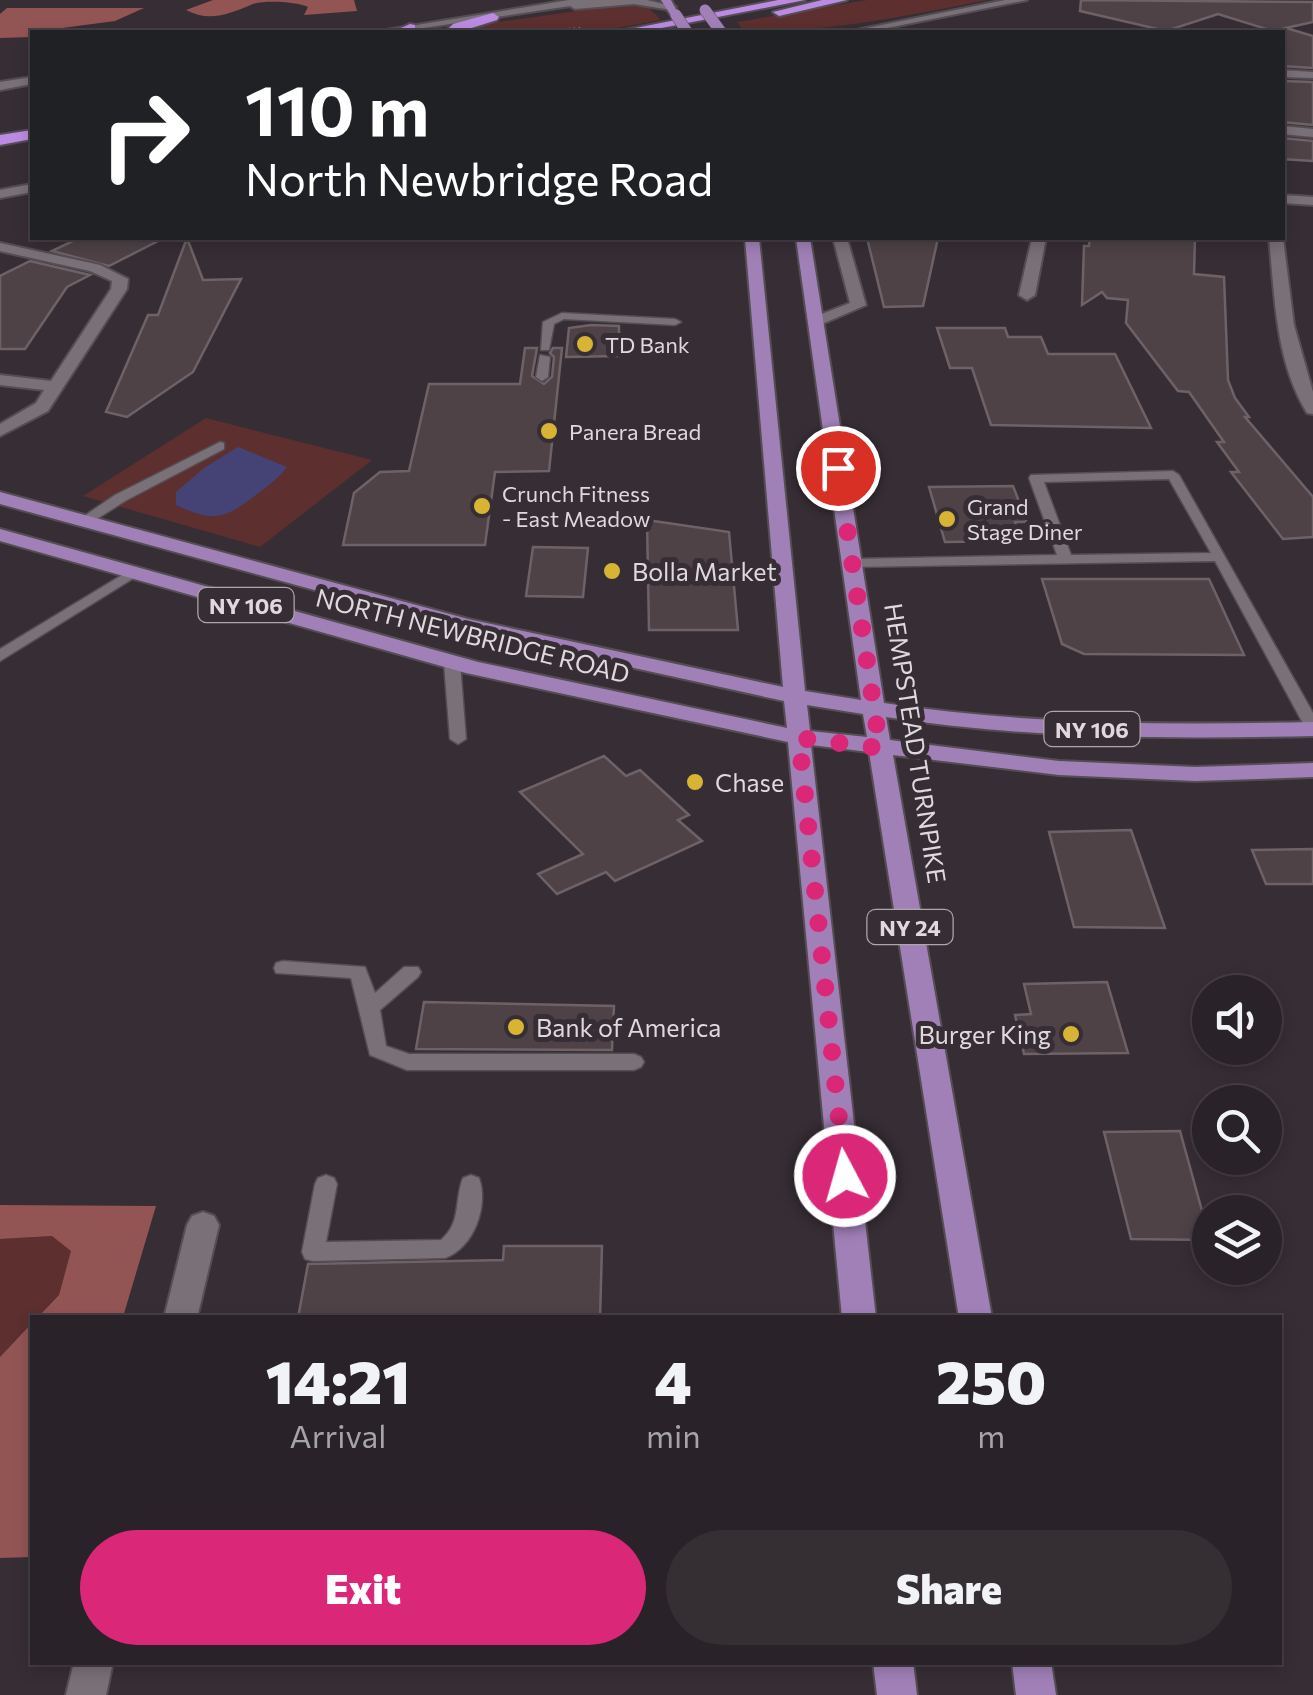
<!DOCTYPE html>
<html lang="en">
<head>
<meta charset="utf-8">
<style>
	:root { --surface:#292228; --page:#352f34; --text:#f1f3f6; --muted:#a5a4a8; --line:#453f45; --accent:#db2777 }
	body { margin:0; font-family:Commissioner,sans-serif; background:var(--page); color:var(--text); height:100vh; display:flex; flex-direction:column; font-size:38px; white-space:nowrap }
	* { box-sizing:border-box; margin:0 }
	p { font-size:32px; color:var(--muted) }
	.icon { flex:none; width:55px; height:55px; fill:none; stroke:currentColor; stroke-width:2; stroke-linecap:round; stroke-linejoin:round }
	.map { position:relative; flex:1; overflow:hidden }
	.sheet { position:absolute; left:30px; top:1315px; width:1252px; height:350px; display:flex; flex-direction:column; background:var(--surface); border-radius:0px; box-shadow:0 5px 15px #0003,0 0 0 2px var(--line) }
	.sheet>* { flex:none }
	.guide { position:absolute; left:30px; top:30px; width:1255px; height:210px; border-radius:0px; box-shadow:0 5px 15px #0003,0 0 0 2px var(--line); background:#202124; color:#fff; overflow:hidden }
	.fabs { position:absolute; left:1192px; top:975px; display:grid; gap:20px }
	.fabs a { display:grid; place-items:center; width:90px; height:90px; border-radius:50%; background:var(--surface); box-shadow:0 5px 15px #0003,0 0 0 2px var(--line); font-size:50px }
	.pin { position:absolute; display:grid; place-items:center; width:85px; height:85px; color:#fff; margin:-42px; border:5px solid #fff; border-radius:50%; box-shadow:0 2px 10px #0007 }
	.me { position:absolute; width:110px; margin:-55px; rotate:354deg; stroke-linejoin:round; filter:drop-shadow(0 0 8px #0008) }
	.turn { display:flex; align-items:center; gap:35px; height:210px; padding:0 50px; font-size:45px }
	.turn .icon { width:130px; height:130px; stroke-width:2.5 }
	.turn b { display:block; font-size:70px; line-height:85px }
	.eta { display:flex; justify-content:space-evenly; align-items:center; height:170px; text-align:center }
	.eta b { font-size:60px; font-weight:800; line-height:70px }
	.primary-button { display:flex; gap:20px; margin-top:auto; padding:20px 50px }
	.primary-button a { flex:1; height:115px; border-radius:60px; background:var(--accent); color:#fff; font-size:40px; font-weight:800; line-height:115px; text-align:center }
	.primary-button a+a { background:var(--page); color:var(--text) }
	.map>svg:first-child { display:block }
	.green { fill:#5d2f2f }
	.forest { fill:#935454 }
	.water { fill:#454376 }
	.building { fill:#4e4246; stroke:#6e6266; stroke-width:2.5 }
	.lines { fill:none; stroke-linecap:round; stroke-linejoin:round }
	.lane-casing { stroke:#544d53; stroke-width:3 }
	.street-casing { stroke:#544d53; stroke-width:4 }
	.secondary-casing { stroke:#544d53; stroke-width:4 }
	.primary-casing { stroke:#544d53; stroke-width:4 }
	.highway-casing { stroke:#544d53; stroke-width:4 }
	.path { stroke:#8a8288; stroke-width:2.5; stroke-dasharray:1 4; stroke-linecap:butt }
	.lane { fill:#7a7078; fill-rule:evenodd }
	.street { fill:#7a7078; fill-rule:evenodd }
	.secondary { fill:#7a7078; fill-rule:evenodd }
	.primary { fill:#a180b8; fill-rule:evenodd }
	.highway { fill:#bb8be3; fill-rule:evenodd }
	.primary-bridge-casing { stroke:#544d53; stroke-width:12; stroke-linecap:butt }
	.primary-bridge { stroke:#a180b8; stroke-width:11 }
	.route { stroke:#db2777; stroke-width:18; stroke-dasharray:0 32.4 }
	.poi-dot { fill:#d8b434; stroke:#372e35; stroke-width:4 }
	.labels { text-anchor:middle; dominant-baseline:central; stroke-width:10; stroke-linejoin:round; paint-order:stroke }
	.far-poi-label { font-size:22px; fill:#dfd9de; stroke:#372e35; text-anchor:start }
	.shield { fill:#372e35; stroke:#ada6ab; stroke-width:2.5 }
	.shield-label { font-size:22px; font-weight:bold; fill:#dfd9de }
	.poi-label { font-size:25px; fill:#dfd9de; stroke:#372e35; text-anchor:start }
	.street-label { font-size:25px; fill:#dfd9de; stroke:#372e35 }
</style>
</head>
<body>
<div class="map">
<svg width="1313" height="1695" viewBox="0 0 1313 1695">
	<rect width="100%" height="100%" fill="#372e35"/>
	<g class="green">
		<path d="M867,0H988C906,16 828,32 744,32L737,22Z"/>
		<path d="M619,5L648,7L661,20L596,32H459L470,26Z"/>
		<path d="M206,418L372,460L260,547L83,496Z"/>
		<path d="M53,1236L72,1251L59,1295L38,1317L32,1318V1323L0,1357V1239Z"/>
	</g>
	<g class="forest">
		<path d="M213,0H354L357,11L304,15L308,7C297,2 266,0 253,4C231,13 210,23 186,10Z"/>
		<path d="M7,8H144L115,21L32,32V37L0,38V14Z"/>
		<path d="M0,1205L156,1206L123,1317H38L59,1295L71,1251L52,1236L0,1239Z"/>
		<path d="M32,1323V1557L0,1558V1357Z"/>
	</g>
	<path class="water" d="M238,447L287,467C279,478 268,486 257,494C225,519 214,523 176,505V492L204,468Z"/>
	<g class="building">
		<path d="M1081,0L1313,2V22L1286,28L1313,36V68L1282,66V29L1273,31L1218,14L1166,31L1080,11Z"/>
		<path d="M1282,81L1313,82V125L1282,122Z"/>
		<path d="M1282,138L1313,141V161L1282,159Z"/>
		<path d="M79,238H164L109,266L52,251Z"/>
		<path d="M187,238L203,280L241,279L193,372L127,417L106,412L148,315H158Z"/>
		<path d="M867,238H938L923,306L884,307Z"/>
		<path d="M1090,238H1195L1194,274L1224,277L1228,380L1235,398L1249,417H1245L1313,497V537L1283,539L1231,472H1239L1217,442H1224L1189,392L1178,391L1126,323L1128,300L1107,298L1102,292L1082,305L1084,246H1089Z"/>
		<path d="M30,261L90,275L67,287L25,349H0V276Z"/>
		<path d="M591,325L619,326V356L566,357L569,328Z"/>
		<path d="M937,328H1005L1008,337H1041L1048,354H1115L1151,428L991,425L972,368H950Z"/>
		<path d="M525,348H537L532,376L544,384L552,377L554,357L550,353L553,348H562L549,471L495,472L485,545H343L354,493L380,472L409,471L429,384H520Z"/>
		<path d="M1013,486L1027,522H1015L1022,541L945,542L929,487Z"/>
		<path d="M647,520L729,532L738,630H649Z"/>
		<path d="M533,547L588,548L583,597L526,596Z"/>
		<path d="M1042,579H1209L1244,655L1084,654L1062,644Z"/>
		<path d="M604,756L626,776L640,770L689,815L678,820L702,841L615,881L606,872L557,894L538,874L583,854L520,792Z"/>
		<path d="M1131,830L1165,928L1074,927L1049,832Z"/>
		<path d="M1313,849V884H1266L1252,850Z"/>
		<path d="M1107,982L1128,1053L1024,1054L1015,1015L1031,1014L1024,984Z"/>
		<path d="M424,1002L614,1006L612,1050L416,1049Z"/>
		<path d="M1180,1131L1210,1240L1131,1239L1104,1132Z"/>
		<path d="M504,1246H602L600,1318H298L308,1264L503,1260Z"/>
	</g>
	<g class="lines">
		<g class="lane-casing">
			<g id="lane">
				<path d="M562,313L675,319L681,322L675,325L564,319L554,324L549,350H541L543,322Z"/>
				<path d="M540,355L550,357L548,377L542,381L536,377Z"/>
				<path d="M220,442L224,443V449L125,501L89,524L84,525L77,521L115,495Z"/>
				<path d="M1173,471L1179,475L1313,713V732L1305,727L1215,561L851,567L844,563L851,559L1057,555L1029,478L1031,475ZM1169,479L1211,553L1071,555L1044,482Z"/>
				<path d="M132,569L139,573L137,576L0,661V649Z"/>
				<path d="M452,658L460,663L466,739L458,744L450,739L444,663Z"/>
				<path d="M283,961L365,967L375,993L404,967H418L421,972L418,977L380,1010L386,1046L409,1054H634L641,1057L644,1062L641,1067L634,1070H407L370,1055L351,978L276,973L274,968L276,963Z"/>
				<path d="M326,1175L334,1178L337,1184L326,1242L441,1240C462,1222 454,1200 463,1178L471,1175L479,1178C489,1205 474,1248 445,1258L313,1261L305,1259L302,1252L315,1184L318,1178Z"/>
			</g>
		</g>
		<g class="street-casing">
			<g id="street">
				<path d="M1282,70L1313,72V78L1282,77Z"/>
				<path d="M1282,126L1313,129V137L1282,134Z"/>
				<path d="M32,184V192L0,198V190Z"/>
				<path d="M1282,195L1313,197V205L1282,203Z"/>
				<path d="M833,238H847L866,305L815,327L809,325V319L850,303Z"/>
				<path d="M1032,238H1046L1035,295L1027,300L1019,295Z"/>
				<path d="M1269,238H1283L1294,325L1313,392V414L1307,413C1275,360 1275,297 1269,238Z"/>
				<path d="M0,243L100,265L128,279L127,289L48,411L0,436V424L36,403L44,390L0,385V375L51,381L111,289L112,281L90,271L0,251Z"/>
				<path d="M203,1212L214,1216L219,1225L197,1318H164L187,1225L192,1216Z"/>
				<path d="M74,1662H113L106,1695H66Z"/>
			</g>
		</g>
		<g class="secondary-casing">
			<g id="secondary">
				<path d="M569,0H647L676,7L671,10L634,4L575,9L570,6L397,32H374Z"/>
				<path d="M1005,0H1027L867,32H847Z"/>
				<path d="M32,77V84L0,90V82Z"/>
			</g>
		</g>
		<g class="primary-casing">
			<g id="primary">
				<path d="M661,0H671L680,17H672Z"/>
				<path d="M745,238H759L805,691L861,700L796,238H810L884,703C1026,725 1169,725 1313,722V736C1170,739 1028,739 886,717L890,740L1059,761L1195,767L1313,763V777L1195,781L1059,775L893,755L992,1318H959L869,752L811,745L876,1318H842L788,742L466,673L0,541V529L478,662L787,728L784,701L457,629L0,504V492L468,619L783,687ZM807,705L863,714L867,737L810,731Z"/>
				<path d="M873,1662H913L917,1695H877Z"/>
				<path d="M1012,1662H1051L1056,1695H1016Z"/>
			</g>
		</g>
		<g class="highway-casing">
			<g id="highway">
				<path d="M778,0H805L641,32H615Z"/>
				<path d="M822,0H847L779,16L773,12Z"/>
				<path d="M493,13L499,17L497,20L459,32H445L453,24Z"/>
				<path d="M410,24L415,25V31L392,32Z"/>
				<path d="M32,130V139L0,145V135Z"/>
			</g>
		</g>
		<path class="path" d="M534,32L581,28"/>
		<use href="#lane" class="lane"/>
		<use href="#street" class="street"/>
		<use href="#secondary" class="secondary"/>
		<use href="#primary" class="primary"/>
		<use href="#highway" class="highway"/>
		<g class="primary-bridge-casing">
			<g id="primary-bridge">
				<path d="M705,10L721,32"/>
				<path d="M676,15L687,32"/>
			</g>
		</g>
		<use href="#primary-bridge" class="primary-bridge"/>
	</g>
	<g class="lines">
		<path class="route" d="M838,468L880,748L799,738L845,1176"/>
	</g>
	<g class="poi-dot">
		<circle cx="585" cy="344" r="10"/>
		<circle cx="549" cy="431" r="10"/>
		<circle cx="482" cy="506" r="10"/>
		<circle cx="947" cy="519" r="10"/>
		<circle cx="612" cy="571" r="10"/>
		<circle cx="695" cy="782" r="10"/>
		<circle cx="516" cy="1027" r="10"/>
		<circle cx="1071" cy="1034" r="10"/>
	</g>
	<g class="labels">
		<g class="far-poi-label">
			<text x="605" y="344">TD Bank</text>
			<text x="569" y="431">Panera Bread</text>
			<text x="502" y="493">Crunch Fitness<tspan x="502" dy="25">- East Meadow</tspan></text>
			<text x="967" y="506">Grand<tspan x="967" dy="25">Stage Diner</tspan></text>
		</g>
		<g class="shield">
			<rect x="198.5" y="588" width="95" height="34" rx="8"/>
			<rect x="1044.5" y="712" width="95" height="34" rx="8"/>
			<rect x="867.5" y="910" width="85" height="34" rx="8"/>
		</g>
		<g class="shield-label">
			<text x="246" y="605">NY 106</text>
			<text x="1092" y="729">NY 106</text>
			<text x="910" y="927">NY 24</text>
		</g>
		<g class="poi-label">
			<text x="632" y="571">Bolla Market</text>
			<text x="715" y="782">Chase</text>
			<text x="536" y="1027">Bank of America</text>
			<text x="1051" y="1034" text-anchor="end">Burger King</text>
		</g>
		<g class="street-label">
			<text transform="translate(473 635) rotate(14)">NORTH NEWBRIDGE ROAD</text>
			<text transform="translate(916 743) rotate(81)">HEMPSTEAD TURNPIKE</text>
		</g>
	</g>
</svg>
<div class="fabs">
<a><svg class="icon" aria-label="sound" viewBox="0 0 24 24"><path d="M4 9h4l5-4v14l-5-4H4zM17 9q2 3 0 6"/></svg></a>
<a><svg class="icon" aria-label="search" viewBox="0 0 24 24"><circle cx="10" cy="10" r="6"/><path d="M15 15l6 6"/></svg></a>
<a><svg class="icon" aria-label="layers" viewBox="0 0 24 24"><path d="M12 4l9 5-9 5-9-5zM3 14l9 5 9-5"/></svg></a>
</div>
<div class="pin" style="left:838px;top:468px;background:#d93025"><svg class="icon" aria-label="arrive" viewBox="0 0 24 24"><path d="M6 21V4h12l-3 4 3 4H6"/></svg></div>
<svg class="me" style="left:845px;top:1176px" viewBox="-20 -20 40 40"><circle r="17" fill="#db2777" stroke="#fff" stroke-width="3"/><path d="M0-11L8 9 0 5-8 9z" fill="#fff"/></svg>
<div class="guide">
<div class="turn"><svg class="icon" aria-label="right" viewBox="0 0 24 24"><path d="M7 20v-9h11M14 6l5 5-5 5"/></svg><div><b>110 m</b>North Newbridge Road</div></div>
</div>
<section class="sheet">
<div class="eta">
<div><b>14:21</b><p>Arrival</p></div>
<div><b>4</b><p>min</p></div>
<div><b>250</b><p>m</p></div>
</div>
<div class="primary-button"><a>Exit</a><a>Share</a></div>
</section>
</div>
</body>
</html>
